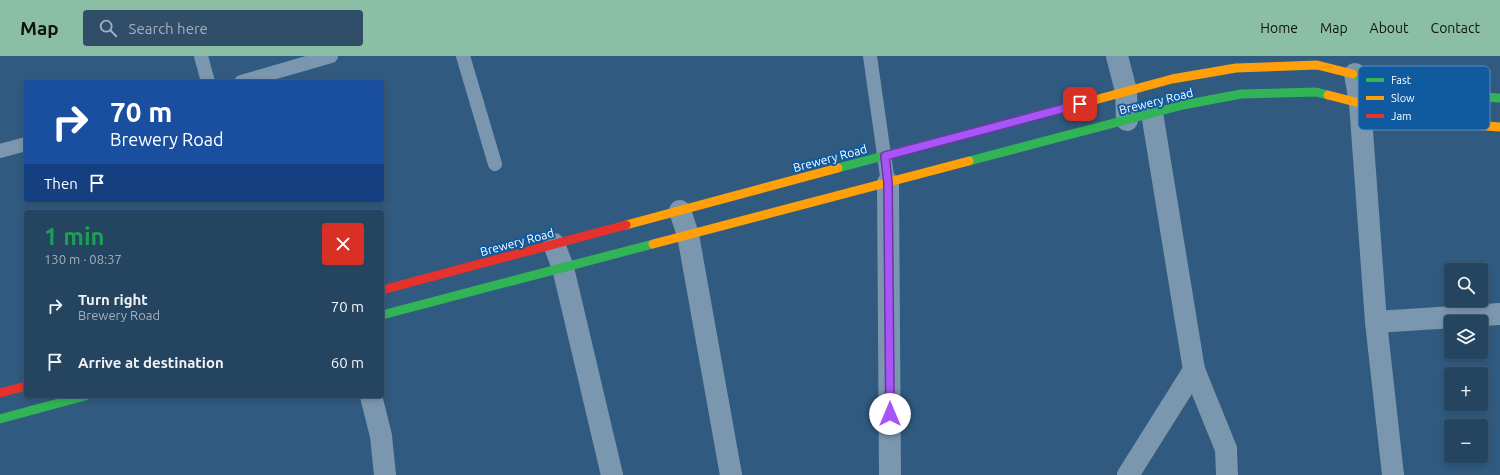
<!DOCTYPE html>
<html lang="en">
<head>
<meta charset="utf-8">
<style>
	:root { --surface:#24445f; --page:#304e68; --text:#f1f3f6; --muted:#a3b0bd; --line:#415c74; --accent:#8abfa5 }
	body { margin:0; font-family:Ubuntu,sans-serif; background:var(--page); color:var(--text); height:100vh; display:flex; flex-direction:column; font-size:15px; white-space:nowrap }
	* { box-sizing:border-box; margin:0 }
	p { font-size:13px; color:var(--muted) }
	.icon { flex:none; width:22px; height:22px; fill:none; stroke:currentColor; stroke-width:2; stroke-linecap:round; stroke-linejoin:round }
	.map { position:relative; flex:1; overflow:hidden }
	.drawer { position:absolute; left:24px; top:154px; width:360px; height:188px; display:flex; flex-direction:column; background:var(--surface); border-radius:4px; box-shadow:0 2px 6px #0003,0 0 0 1px var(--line) }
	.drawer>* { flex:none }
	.guide { position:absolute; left:24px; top:24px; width:360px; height:122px; border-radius:4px; box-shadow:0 2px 6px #0003,0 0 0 1px var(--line); background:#1a4fa0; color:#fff; overflow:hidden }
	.fabs { position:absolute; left:1444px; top:207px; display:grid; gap:8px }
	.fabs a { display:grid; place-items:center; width:44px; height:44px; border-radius:4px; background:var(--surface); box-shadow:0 2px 6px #0003,0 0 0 1px var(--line); font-size:20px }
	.pin { position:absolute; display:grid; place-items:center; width:34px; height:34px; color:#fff; margin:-17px; border-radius:8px; box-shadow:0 2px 6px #0006 }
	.me { position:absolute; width:44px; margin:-22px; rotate:0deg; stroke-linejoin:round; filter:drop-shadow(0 0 3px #0008) }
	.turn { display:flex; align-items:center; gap:14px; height:84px; padding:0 20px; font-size:18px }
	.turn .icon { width:52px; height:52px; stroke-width:2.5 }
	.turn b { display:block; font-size:28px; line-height:34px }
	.then { display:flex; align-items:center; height:38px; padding:0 20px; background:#0003; gap:8px; font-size:15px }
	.round { display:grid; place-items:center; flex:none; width:42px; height:42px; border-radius:4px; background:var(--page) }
	.head { display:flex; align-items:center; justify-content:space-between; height:68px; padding:0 20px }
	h1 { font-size:24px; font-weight:700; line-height:30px; color:#1e9e55 }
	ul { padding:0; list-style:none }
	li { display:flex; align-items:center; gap:12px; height:56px; padding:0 20px }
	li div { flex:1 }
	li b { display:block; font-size:15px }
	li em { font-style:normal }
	header { display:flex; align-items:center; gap:24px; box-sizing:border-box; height:56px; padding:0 20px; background:var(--accent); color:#111 }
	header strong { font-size:19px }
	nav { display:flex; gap:22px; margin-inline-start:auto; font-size:14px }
	.search { width:280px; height:36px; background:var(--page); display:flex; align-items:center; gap:10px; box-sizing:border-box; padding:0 14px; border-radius:4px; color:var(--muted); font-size:15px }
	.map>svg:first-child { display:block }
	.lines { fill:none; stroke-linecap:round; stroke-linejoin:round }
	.lane { stroke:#7b96af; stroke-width:14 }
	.street { stroke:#7b96af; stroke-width:22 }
	.fast { stroke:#30b455; stroke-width:9 }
	.slow { stroke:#ff9f0a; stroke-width:9 }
	.jam { stroke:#e5322d; stroke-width:9 }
	.route-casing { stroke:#6d37a1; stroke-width:10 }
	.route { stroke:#a855f7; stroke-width:7 }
	.labels { text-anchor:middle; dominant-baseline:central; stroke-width:4; stroke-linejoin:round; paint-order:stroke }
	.street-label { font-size:12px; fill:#fff; stroke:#105b9f }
	.key { fill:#105b9f; stroke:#588cbc; stroke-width:1 }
	.key-label { font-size:11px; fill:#fff }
</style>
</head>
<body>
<header>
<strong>Map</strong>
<div class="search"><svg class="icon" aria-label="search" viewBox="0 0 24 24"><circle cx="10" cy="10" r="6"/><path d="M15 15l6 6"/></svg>Search here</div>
<nav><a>Home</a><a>Map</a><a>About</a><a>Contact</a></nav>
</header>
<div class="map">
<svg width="1500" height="419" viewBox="0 0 1500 419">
	<rect width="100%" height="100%" fill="#305a7f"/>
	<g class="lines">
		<g class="lane">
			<path d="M201,0L208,26"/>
			<path d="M463,0L495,108"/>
			<path d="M870,0L888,127"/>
			<path d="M241,26L331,0"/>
			<path d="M0,95L26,88"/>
		</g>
		<g class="street">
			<path d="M1117,0L1126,35L1127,64"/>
			<path d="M1355,18L1360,47L1376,266L1393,419"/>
			<path d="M1152,57L1194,314L1226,393L1227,419"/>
			<path d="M888,127L890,419"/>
			<path d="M680,155L688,179L731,419"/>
			<path d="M554,188L563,212L612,419"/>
			<path d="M1376,266L1500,258"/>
			<path d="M371,340L381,380L385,419"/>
			<path d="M1128,419L1194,314"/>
		</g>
		<g class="fast">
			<path d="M1353,18L1434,38L1500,42"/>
			<path d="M969,105L1183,49L1241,38L1316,36L1328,39"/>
			<path d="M838,112L1091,45"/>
			<path d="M382,259L653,188"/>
			<path d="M0,363L85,340"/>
		</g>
		<g class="slow">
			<path d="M1328,39L1434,66L1500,71"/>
			<path d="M1091,45L1172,23L1236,12L1317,9L1353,18"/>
			<path d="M626,169L838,112"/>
			<path d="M653,188L969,105"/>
		</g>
		<g class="jam">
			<path d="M382,234L626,169"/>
			<path d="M0,337L26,330"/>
		</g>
	</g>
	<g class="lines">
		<g class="route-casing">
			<path id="route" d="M890,358L888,127L885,100L1080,48"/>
		</g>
		<use href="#route" class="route"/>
	</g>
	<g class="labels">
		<g class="street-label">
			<text transform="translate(1156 45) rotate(-14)">Brewery Road</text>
			<text transform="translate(830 102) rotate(-15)">Brewery Road</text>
			<text transform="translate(517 186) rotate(-15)">Brewery Road</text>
		</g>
	</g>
	<rect x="1358" y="10" width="132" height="64" rx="6" class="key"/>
	<rect x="1366" y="22" width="18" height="4" fill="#30b455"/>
	<rect x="1366" y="40" width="18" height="4" fill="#ff9f0a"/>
	<rect x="1366" y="58" width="18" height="4" fill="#e5322d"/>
	<g class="key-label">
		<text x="1391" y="28">Fast</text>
		<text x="1391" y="46">Slow</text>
		<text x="1391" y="64">Jam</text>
	</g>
</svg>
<div class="fabs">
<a><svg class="icon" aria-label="search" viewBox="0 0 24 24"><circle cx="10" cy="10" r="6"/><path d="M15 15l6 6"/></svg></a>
<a><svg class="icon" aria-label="layers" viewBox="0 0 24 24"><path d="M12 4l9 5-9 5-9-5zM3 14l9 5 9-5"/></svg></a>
<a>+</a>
<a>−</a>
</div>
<div class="pin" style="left:1080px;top:48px;background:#d93025"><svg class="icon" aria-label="arrive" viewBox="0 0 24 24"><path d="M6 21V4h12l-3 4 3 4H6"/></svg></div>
<svg class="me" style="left:890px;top:358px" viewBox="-20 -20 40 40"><circle r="19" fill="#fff"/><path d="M0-13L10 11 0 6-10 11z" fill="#a855f7"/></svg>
<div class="guide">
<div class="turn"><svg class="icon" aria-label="right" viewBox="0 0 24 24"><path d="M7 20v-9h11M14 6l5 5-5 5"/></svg><div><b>70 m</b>Brewery Road</div></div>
<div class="then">Then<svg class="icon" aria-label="arrive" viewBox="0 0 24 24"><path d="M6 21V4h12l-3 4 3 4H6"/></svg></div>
</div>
<section class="drawer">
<div class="head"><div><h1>1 min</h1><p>130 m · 08:37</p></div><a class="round" style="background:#d93025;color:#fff"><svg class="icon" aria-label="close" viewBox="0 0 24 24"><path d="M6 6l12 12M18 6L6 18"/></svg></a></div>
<ul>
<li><svg class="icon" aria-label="right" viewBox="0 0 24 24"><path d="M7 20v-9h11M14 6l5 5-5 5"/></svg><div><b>Turn right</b><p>Brewery Road</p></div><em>70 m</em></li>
<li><svg class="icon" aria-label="arrive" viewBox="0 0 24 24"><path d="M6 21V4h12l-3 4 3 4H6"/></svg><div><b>Arrive at destination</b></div><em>60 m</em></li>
</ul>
</section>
</div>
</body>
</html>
